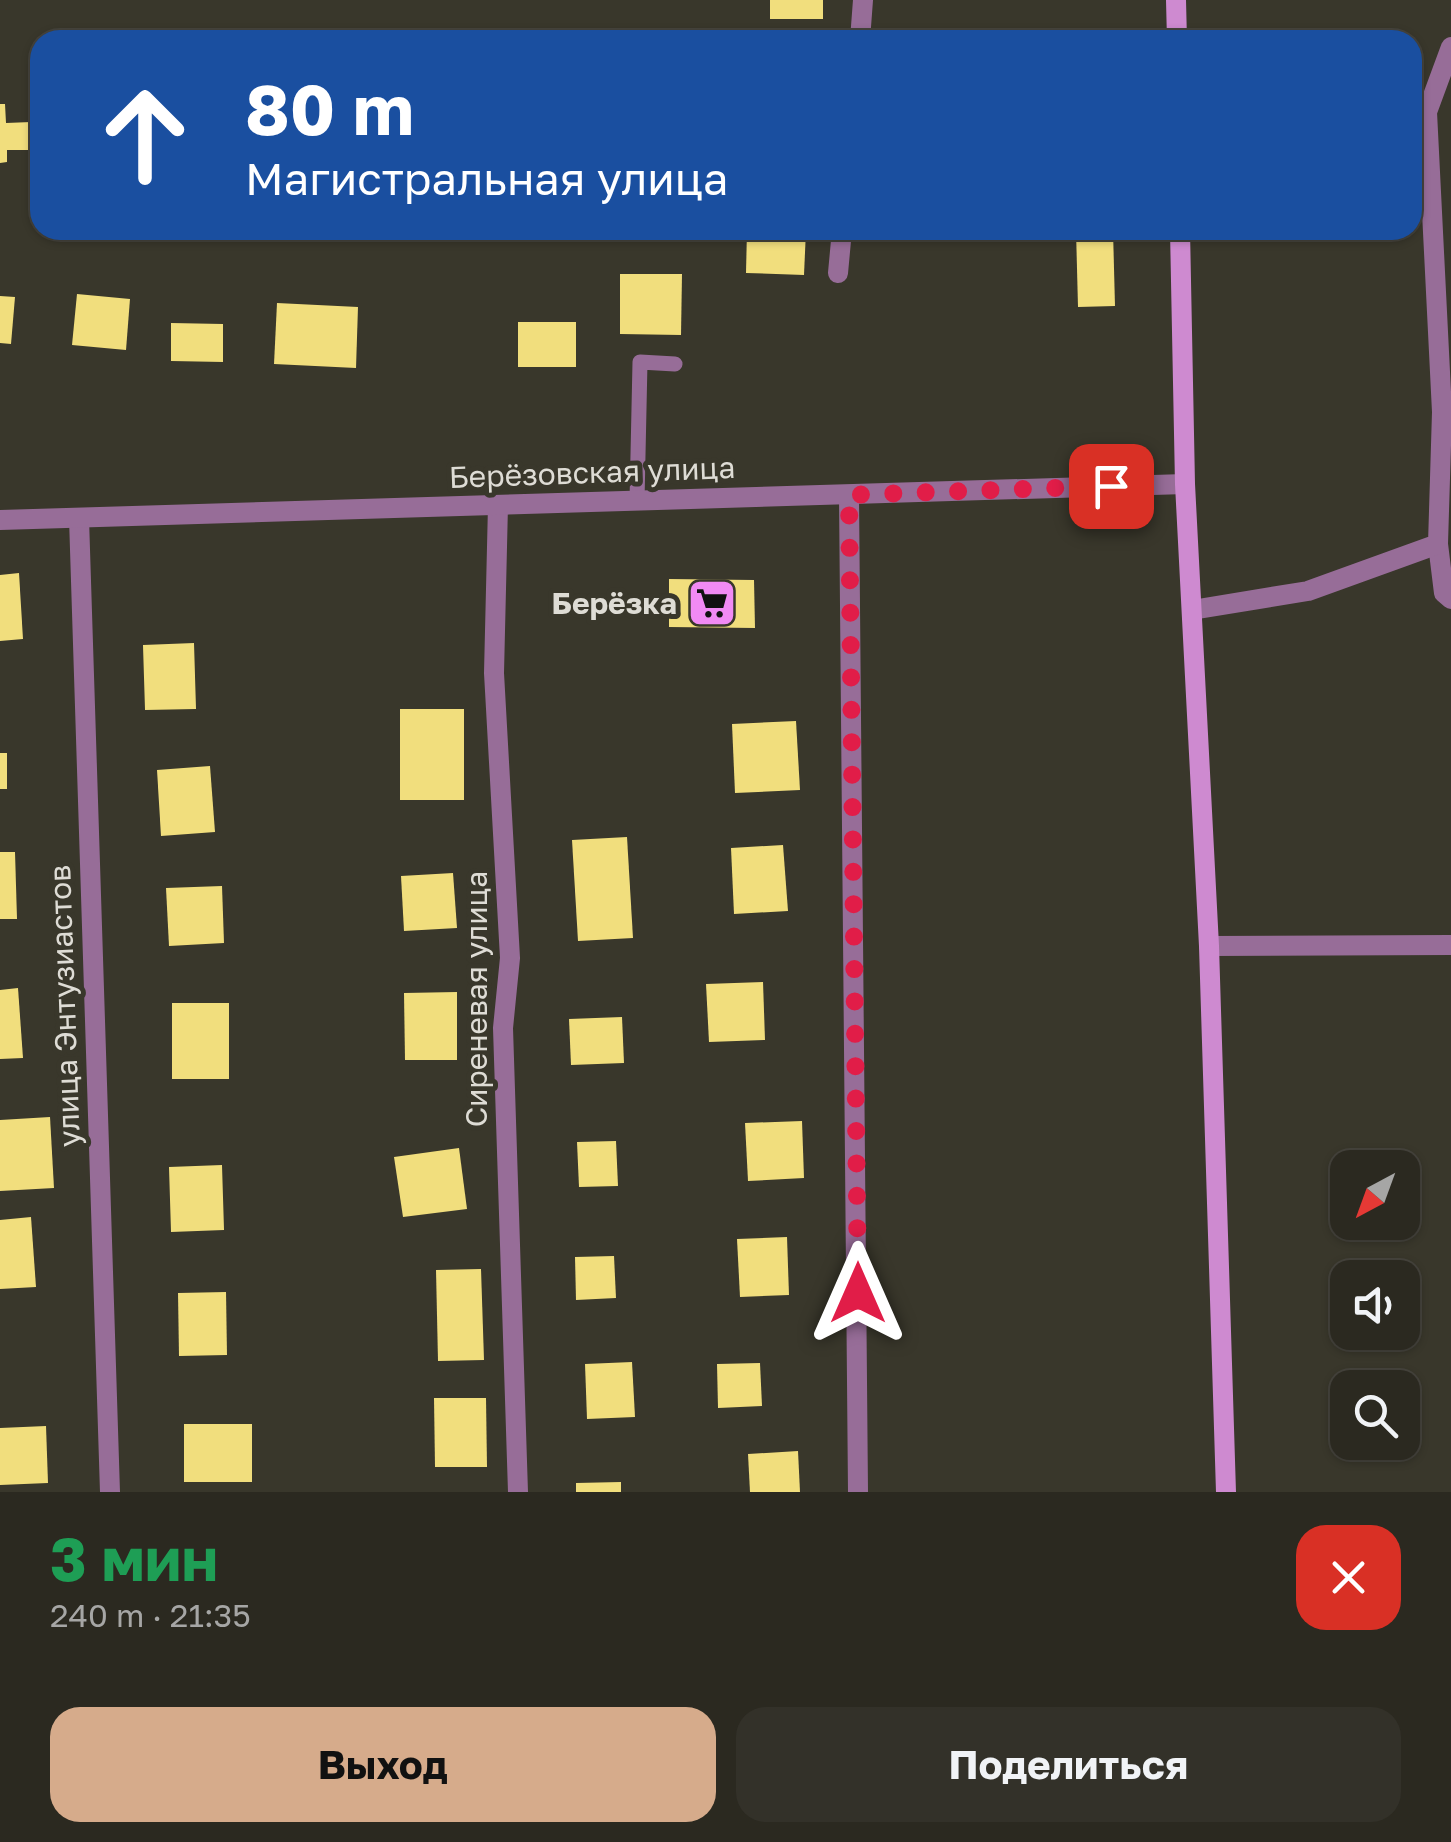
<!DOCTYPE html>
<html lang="ru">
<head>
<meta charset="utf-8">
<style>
	:root { --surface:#2b2920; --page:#333129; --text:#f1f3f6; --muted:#a6a6a5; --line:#47453e; --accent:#d6ab8b }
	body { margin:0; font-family:"Golos Text",sans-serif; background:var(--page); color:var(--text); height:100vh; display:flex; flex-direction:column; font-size:38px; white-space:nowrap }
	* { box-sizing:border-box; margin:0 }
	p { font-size:32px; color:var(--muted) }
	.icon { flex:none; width:55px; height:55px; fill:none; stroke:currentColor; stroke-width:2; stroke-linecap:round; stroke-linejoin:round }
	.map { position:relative; height:1492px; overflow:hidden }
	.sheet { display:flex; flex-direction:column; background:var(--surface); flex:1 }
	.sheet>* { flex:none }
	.hud { position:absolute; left:30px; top:30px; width:1392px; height:210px; border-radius:30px; box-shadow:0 2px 8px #0004,0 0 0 2px var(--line); background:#1a4fa0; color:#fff; overflow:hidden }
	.needle { width:65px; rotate:221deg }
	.controls { position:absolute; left:1330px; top:1150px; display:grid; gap:20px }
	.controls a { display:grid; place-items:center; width:90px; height:90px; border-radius:20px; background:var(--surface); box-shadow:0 2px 8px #0004,0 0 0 2px var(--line); font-size:50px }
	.pin { position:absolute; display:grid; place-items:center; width:85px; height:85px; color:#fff; margin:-42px; border-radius:20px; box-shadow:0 5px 15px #0006 }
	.me { position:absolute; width:110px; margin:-55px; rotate:0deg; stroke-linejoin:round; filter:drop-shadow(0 0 8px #0008) }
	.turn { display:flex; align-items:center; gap:35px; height:210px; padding:0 50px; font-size:45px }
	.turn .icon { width:130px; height:130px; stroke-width:2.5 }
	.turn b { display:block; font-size:70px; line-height:85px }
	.round { display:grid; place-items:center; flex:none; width:105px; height:105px; border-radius:30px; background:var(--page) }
	.summary { display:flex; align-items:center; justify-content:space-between; height:170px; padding:0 50px }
	h1 { font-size:60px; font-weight:700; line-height:75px; color:#1e9e55 }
	.button { display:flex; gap:20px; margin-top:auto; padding:20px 50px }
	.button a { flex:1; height:115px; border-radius:30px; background:var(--accent); color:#111; font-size:40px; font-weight:700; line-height:115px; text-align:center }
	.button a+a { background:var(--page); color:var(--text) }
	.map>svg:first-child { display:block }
	.building { fill:#f1de7d }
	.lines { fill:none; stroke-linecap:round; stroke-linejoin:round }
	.lane { stroke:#976d98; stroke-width:15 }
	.street { stroke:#976d98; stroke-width:20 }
	.secondary { stroke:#ce8ad0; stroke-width:20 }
	.route { stroke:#e11d48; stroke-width:18; stroke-dasharray:0 32.4 }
	.labels { text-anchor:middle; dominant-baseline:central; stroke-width:10; stroke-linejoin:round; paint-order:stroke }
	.street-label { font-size:30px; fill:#dedcd5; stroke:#39372b }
	.poi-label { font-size:30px; font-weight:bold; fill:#dedcd5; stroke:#39372b; text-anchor:end }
</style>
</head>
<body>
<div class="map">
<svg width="1451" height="1492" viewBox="0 0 1451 1492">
	<rect width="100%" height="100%" fill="#39372b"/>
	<g class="building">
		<rect x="770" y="0" width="53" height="19"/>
		<path d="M757,33L818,37V40H757Z"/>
		<path d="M0,104H5L6,123L31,122V150H7V162L0,163Z"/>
		<path d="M747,230H806L804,275L746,273Z"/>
		<path d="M1076,230H1113L1115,306L1078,307Z"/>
		<path d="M620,274H682L681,335L620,334Z"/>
		<path d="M77,294L130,299L126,350L72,345Z"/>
		<path d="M0,296L15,297L11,344L0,343Z"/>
		<path d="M277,303L358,307L356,368L274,364Z"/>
		<rect x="518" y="322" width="58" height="45"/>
		<path d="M171,323L223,324V362L171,361Z"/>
		<path d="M19,573L23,639L0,641V575Z"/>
		<path d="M669,579L754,580L755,628L669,627Z"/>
		<path d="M194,643L196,709L145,710L143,645Z"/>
		<rect x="400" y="709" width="64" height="91"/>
		<path d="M796,721L800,790L735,793L732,724Z"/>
		<rect x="0" y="753" width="7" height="36"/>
		<path d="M210,766L215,832L161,836L157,770Z"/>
		<path d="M627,837L633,938L578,941L572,840Z"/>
		<path d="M783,845L788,911L734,914L731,848Z"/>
		<path d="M0,852H15L17,919H0Z"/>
		<path d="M453,873L457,928L404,931L401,876Z"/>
		<path d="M222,886L224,943L169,946L166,888Z"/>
		<path d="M763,982L765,1040L709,1042L706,984Z"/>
		<path d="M18,988L23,1058L0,1059V990Z"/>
		<path d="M457,992V1060H405L404,993Z"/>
		<rect x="172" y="1003" width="57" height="76"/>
		<path d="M622,1017L624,1063L571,1065L569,1019Z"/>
		<path d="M50,1117L54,1188L0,1191V1120Z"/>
		<path d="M802,1121L804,1178L748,1181L745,1123Z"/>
		<path d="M616,1141L618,1186L579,1187L577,1142Z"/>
		<path d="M459,1148L467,1209L403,1217L394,1157Z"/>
		<path d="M222,1165L224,1230L171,1232L169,1167Z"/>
		<path d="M31,1217L36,1287L0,1289V1220Z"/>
		<path d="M787,1237L789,1295L740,1297L737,1239Z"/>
		<path d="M614,1256L616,1298L576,1300L575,1257Z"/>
		<path d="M481,1269L484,1360L438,1361L436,1270Z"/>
		<path d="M226,1292L227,1355L179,1356L178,1293Z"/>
		<path d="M632,1362L635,1417L587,1419L585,1364Z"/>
		<path d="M760,1363L762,1406L718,1408L717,1364Z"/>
		<path d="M434,1398H486L487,1467H435Z"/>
		<rect x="184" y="1424" width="68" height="58"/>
		<path d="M46,1426L48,1483L0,1485V1428Z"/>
		<path d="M798,1451L800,1492H750L748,1454Z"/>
		<path d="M621,1482V1492H576V1483Z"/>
	</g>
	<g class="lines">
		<path class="lane" d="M637,501L640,362L675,364"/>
		<g class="street">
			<path d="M860,40L863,0"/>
			<path d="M838,273L842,230"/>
			<path d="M849,495L858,1492"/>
			<path d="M498,505L494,673L510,958L503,1028L518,1492"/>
			<path d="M79,518L110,1492"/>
			<path d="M0,520L1185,484"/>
			<path d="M1438,544L1444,593L1451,599"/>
			<path d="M1192,610L1308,591L1438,544L1442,412L1427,112L1451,47"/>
			<path d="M1209,946L1451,945"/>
		</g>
		<g class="secondary">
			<path d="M1176,0L1177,40"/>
			<path d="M1180,230L1185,484L1209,946L1226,1492"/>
		</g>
	</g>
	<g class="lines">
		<path class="route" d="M858,1293L849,495L1111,486"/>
	</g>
	<defs>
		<g id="supermarket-square" transform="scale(2.5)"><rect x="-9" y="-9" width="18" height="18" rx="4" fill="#f18af4" stroke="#39372b"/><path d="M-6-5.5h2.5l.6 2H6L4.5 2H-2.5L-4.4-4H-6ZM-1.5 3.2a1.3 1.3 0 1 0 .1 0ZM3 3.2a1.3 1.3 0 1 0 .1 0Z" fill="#111"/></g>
	</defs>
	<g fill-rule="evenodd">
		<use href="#supermarket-square" x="712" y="603"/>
	</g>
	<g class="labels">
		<g class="street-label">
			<text transform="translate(592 472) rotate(-2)">Берёзовская улица</text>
			<text transform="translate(476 999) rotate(-90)">Сиреневая улица</text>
			<text transform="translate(64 1006) rotate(-92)">улица Энтузиастов</text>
		</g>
		<g class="poi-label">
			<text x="677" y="603">Берёзка</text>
		</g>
	</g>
</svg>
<div class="controls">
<a><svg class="needle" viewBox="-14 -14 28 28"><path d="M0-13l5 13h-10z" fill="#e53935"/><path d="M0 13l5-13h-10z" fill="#a6a6a5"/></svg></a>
<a><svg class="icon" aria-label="sound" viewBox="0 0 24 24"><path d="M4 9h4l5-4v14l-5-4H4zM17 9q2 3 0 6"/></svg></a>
<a><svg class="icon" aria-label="search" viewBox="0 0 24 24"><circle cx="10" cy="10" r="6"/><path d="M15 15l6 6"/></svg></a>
</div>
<div class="pin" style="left:1111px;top:486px;background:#d93025"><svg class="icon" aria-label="arrive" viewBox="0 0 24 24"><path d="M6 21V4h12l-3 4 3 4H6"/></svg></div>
<svg class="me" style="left:858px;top:1293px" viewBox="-20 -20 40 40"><path d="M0-17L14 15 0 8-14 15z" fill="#e11d48" stroke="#fff" stroke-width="4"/></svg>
<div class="hud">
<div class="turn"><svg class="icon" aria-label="ahead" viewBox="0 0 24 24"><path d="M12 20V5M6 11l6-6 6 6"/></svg><div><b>80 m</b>Магистральная улица</div></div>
</div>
</div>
<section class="sheet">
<div class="summary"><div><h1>3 мин</h1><p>240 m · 21:35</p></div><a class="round" style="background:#d93025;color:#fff"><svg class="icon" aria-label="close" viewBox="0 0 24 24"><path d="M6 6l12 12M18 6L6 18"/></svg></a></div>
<div class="button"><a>Выход</a><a>Поделиться</a></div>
</section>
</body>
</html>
